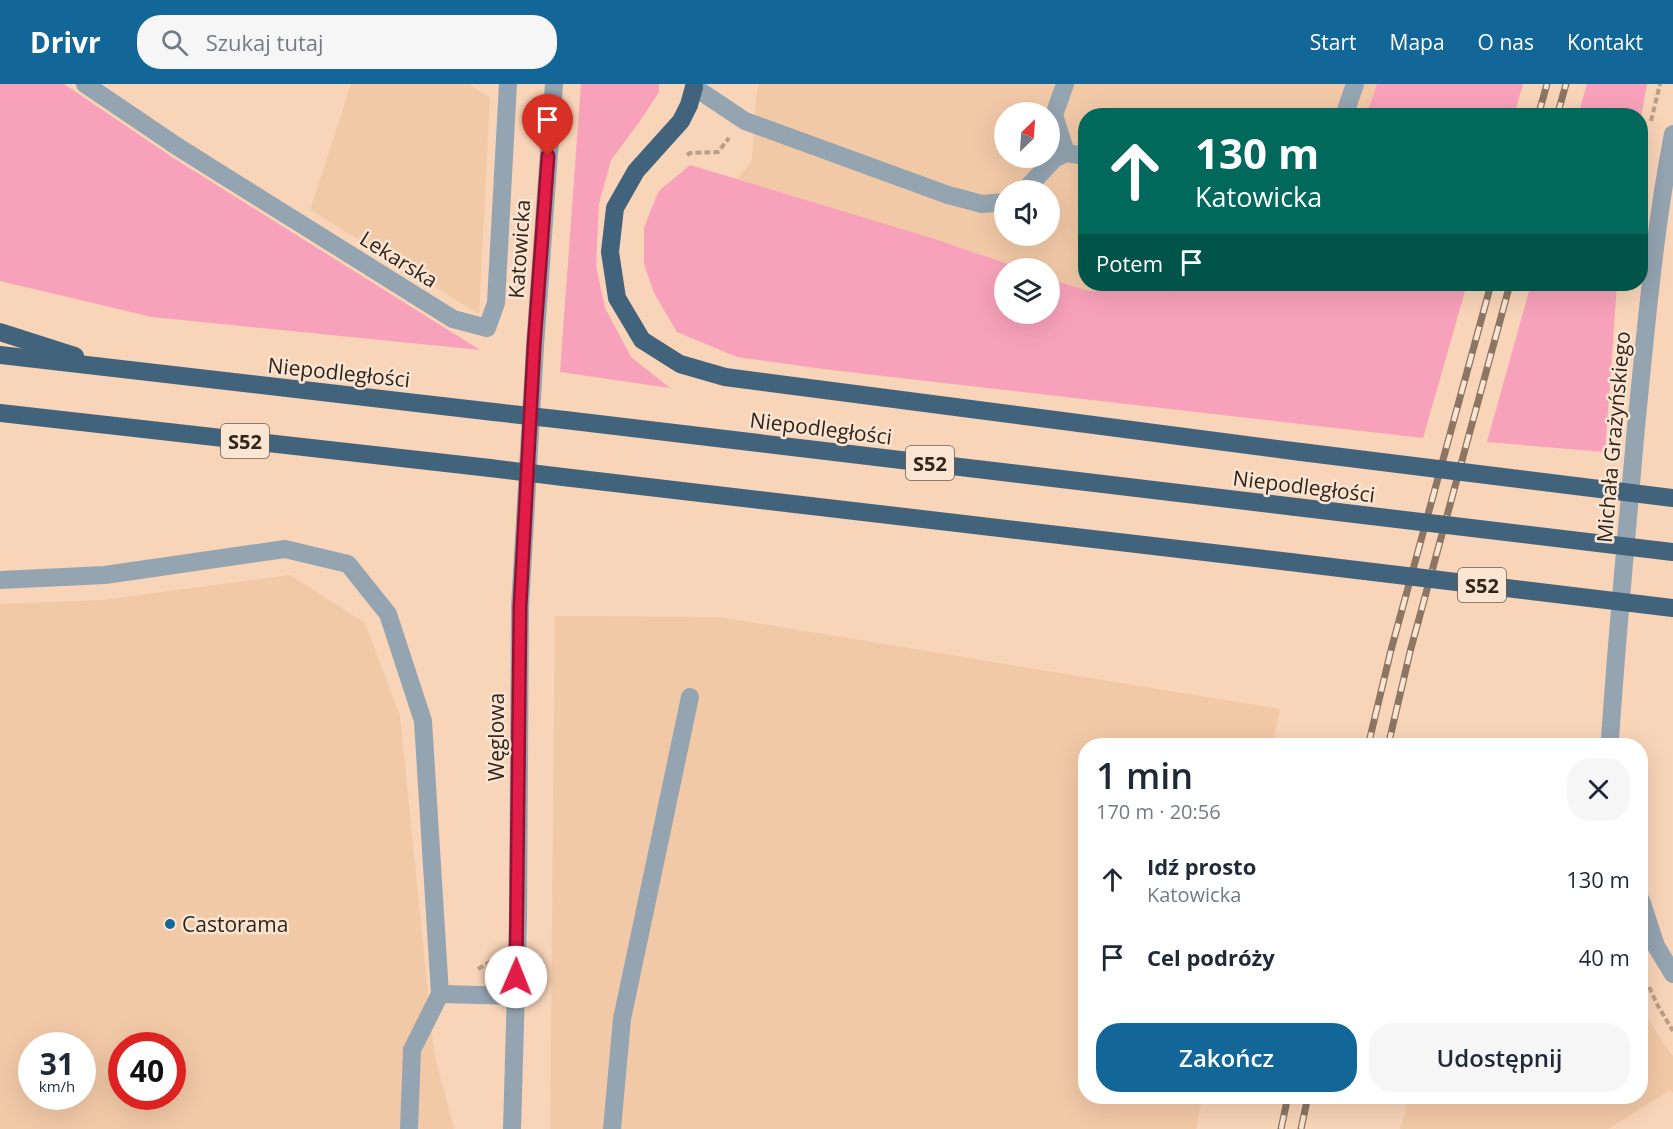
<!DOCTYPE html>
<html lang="pl">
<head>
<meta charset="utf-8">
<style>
	:root { --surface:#fff; --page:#f6f6f7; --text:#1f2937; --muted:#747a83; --accent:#126798 }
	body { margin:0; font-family:"Open Sans",sans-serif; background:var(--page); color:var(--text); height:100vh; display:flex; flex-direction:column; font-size:22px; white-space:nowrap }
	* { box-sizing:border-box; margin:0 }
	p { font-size:20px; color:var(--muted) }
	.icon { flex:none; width:33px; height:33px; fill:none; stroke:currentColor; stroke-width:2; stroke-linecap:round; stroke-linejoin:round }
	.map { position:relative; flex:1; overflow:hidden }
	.sheet { position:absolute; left:1078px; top:654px; width:570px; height:366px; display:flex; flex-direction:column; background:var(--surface); border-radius:24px; box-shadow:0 6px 24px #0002 }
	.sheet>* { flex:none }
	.top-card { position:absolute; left:1078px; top:24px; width:570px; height:183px; border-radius:24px; box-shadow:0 6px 24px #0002; background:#00695c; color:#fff; overflow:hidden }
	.needle { width:39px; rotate:25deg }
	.tools { position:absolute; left:994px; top:18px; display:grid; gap:12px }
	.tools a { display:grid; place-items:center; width:66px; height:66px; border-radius:50%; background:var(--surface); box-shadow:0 6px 24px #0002; font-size:30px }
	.speed { position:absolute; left:18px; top:948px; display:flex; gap:12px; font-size:30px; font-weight:700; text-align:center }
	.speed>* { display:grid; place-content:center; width:78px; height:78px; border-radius:50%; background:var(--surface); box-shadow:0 6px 24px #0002; line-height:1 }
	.speed small { font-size:15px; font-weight:400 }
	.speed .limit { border:9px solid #d22; background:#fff; color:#111 }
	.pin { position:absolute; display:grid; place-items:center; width:51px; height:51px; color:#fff; margin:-62px -26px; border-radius:50% 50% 50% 0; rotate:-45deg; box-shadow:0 0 6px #0007 }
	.pin .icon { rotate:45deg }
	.me { position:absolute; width:66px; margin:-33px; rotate:1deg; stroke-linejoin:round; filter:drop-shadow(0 0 4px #0008) }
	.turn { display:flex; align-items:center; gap:21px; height:126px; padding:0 18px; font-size:27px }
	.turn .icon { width:78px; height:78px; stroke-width:2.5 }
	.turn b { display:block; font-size:42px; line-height:51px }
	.then { display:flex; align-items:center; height:57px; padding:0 18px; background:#0003; gap:12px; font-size:22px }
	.round { display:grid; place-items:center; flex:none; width:63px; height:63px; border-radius:24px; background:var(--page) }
	.headline { display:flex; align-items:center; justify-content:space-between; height:102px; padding:0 18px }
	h1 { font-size:36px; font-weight:600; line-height:45px }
	.cta { display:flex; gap:12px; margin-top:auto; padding:12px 18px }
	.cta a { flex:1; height:69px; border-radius:24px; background:var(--accent); color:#fff; font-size:24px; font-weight:600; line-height:69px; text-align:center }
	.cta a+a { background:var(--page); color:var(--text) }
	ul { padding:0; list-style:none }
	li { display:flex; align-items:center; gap:18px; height:78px; padding:0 18px }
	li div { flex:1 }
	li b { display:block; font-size:22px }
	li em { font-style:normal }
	header { display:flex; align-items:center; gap:36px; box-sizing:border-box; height:84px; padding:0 30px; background:var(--accent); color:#fff }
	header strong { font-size:28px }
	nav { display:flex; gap:33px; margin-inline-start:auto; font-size:21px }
	.search { width:420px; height:54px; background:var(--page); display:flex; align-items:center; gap:15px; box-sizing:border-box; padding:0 21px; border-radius:24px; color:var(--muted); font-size:22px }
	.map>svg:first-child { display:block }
	.built { fill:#f2c9a7; fill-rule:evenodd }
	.green { fill:#f8a1ba }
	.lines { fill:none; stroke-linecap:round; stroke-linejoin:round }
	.path { stroke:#bb9e87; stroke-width:4; stroke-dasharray:6 3; stroke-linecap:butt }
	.service { stroke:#94a4b0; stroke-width:18 }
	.minor { stroke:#94a4b0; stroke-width:18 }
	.tertiary { stroke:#94a4b0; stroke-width:18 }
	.motorway { stroke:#42637c; stroke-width:18 }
	.rail-casing { stroke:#8c7562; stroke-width:7 }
	.rail { stroke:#fae5d3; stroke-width:4.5; stroke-dasharray:14; stroke-linecap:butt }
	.motorway-bridge { stroke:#42637c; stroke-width:18 }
	.route-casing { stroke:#92132f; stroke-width:15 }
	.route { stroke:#e11d48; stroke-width:10 }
	.poi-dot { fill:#126798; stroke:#fae5d3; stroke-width:2 }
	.labels { text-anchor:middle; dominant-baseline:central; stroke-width:5; stroke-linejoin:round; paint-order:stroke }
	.shield { fill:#fae5d3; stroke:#6d5e51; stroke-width:1.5 }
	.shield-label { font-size:20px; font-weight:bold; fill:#312419 }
	.street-label { font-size:21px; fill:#312419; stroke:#fae5d3 }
	.poi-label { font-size:21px; fill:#312419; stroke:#fae5d3; text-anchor:start }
</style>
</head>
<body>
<header>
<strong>Drivr</strong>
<div class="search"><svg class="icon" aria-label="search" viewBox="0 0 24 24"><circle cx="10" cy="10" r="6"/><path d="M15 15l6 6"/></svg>Szukaj tutaj</div>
<nav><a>Start</a><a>Mapa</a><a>O nas</a><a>Kontakt</a></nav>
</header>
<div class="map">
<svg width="1673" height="1045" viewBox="0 0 1673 1045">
	<rect width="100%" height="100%" fill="#f8d4b8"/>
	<g class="built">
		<path d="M351,0H469L490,14L479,230L310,126Z"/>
		<path d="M759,0H1377L1366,31L1086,32V200H1308L1306,206L1087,207L1050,195V184H1020L932,154L736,96L752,76L757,7ZM1005,28H1050V74H1005ZM1005,106H1050V152H1005Z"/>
		<path d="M290,491L365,539L400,632L434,969L454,1045H0V520L102,516ZM32,962H82V1012H32ZM122,962H172V1012H122Z"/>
		<path d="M555,532L719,533L1280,625L1273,661L1086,662V1012L1202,1013L1196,1045H550Z"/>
		<path d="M1641,923L1667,965L1673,972V1009L1670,1006L1608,1045H1400L1410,1013L1641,1012Z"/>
	</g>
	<g class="green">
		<path d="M0,0H64L172,73L480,266L152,233L0,197Z"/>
		<path d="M581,0H659V8L640,37L611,76L599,120L596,182L605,224L631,273L670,304L560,288Z"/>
		<path d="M1377,0H1523L1514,31H1366Z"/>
		<path d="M1587,0H1647L1641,33V32L1578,31Z"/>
		<path d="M690,81L932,154L1020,184H1005V230H1050V195L1088,207L1305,206L1308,200H1467L1423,354L831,286L737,273L677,248L654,209L644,180V143L659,107Z"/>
		<path d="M1531,200H1617L1605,368L1487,358Z"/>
	</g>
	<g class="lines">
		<g class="path">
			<path d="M1651,37L1660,0"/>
			<path d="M687,71L690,69L718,68L729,54"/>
			<path d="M478,885L490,878L491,875"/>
			<path d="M1649,903L1658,922L1673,947"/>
		</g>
		<g class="service">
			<path d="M85,0L178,63L453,235L487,244L496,219L508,0"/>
			<path d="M1065,0L1054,31L1066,69"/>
			<path d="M694,3L745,37L948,111L982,120L1005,118"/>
			<path d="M1344,32L1355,0"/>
			<path d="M1025,106L1054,75L1066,69L1086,72"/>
			<path d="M409,1045L412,966L440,910"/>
			<path d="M612,1045L622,935L690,613"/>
		</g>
		<g class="minor">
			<path d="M0,496L105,491L285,465L348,480L388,530L423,637L440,910L516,912"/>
			<path d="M1610,662V655C1617,550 1627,447 1636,343C1646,245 1654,147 1673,50"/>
			<path d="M1641,816L1656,862L1673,890"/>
		</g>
		<path class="tertiary" d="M512,1045L518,834L520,523L535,262L554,0"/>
		<g class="motorway">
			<path d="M694,3L689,21L681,37L636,87L615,124L610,168L617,214L642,256L680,280L725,293L1301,368"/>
			<path d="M0,248L75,272"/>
			<path d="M0,271L494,328"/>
			<path d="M0,329L490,384"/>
			<path d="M565,336L1296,423"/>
			<path d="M563,393L1290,478"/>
		</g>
		<g class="rail-casing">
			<g id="rail">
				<path d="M1538,32L1547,0"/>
				<path d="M1557,32L1566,0"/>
				<path d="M1368,662L1391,566L1491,200"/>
				<path d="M1388,662L1410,568L1510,200"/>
				<path d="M1281,1045L1288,1012"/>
				<path d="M1301,1045L1308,1012"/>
			</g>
		</g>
		<use href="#rail" class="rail"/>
		<g class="motorway-bridge">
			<path d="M494,328L565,336"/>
			<path d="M1301,368L1673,414"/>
			<path d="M490,384L563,393"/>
			<path d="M1296,423L1673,468"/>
			<path d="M1290,478L1673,524"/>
		</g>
	</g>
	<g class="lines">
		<g class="route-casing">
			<path id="route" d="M516,893L520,523L534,262L548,72"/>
		</g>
		<use href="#route" class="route"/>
	</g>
	<circle class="poi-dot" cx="170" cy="840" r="6"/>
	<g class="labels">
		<g class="shield">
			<rect x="221" y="340" width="48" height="34" rx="4.5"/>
			<rect x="906" y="362" width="48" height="34" rx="4.5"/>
			<rect x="1458" y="484" width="48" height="34" rx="4.5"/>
		</g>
		<g class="shield-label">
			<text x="245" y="357">S52</text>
			<text x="930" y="379">S52</text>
			<text x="1482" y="501">S52</text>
		</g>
		<g class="street-label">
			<text transform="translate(519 165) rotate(-86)">Katowicka</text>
			<text transform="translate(399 175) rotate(32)">Lekarska</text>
			<text transform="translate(339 288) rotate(6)">Niepodległości</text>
			<text transform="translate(821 344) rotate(7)">Niepodległości</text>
			<text transform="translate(1613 353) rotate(-85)">Michała Grażyńskiego</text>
			<text transform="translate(1304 402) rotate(7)">Niepodległości</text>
			<text transform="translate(496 653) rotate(-90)">Węglowa</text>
		</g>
		<g class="poi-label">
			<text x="182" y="840">Castorama</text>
		</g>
	</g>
</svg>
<div class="tools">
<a><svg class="needle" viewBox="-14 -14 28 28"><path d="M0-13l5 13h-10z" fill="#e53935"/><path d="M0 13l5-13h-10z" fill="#747a83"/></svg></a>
<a><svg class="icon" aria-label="sound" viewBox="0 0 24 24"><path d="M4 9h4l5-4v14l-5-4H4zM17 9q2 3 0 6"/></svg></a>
<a><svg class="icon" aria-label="layers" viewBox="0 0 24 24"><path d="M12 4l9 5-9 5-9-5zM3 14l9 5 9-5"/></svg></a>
</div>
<div class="speed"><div>31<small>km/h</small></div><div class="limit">40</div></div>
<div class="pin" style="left:548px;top:72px;background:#d93025"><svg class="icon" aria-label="arrive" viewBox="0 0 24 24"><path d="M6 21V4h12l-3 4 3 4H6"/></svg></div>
<svg class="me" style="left:516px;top:893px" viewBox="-20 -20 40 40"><circle r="19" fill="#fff"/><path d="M0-13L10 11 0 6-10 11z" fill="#e11d48"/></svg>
<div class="top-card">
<div class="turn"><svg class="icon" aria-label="ahead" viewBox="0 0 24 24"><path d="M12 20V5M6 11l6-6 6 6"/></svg><div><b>130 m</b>Katowicka</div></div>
<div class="then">Potem<svg class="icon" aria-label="arrive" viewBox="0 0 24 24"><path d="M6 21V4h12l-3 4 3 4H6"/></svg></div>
</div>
<section class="sheet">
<div class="headline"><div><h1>1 min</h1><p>170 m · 20:56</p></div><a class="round"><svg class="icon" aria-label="close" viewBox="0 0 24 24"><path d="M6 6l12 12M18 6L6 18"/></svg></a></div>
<ul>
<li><svg class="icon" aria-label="ahead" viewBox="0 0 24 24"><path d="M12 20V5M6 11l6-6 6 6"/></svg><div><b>Idź prosto</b><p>Katowicka</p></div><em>130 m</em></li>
<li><svg class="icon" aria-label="arrive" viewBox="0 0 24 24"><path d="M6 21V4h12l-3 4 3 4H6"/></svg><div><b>Cel podróży</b></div><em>40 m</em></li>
</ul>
<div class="cta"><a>Zakończ</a><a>Udostępnij</a></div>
</section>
</div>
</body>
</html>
